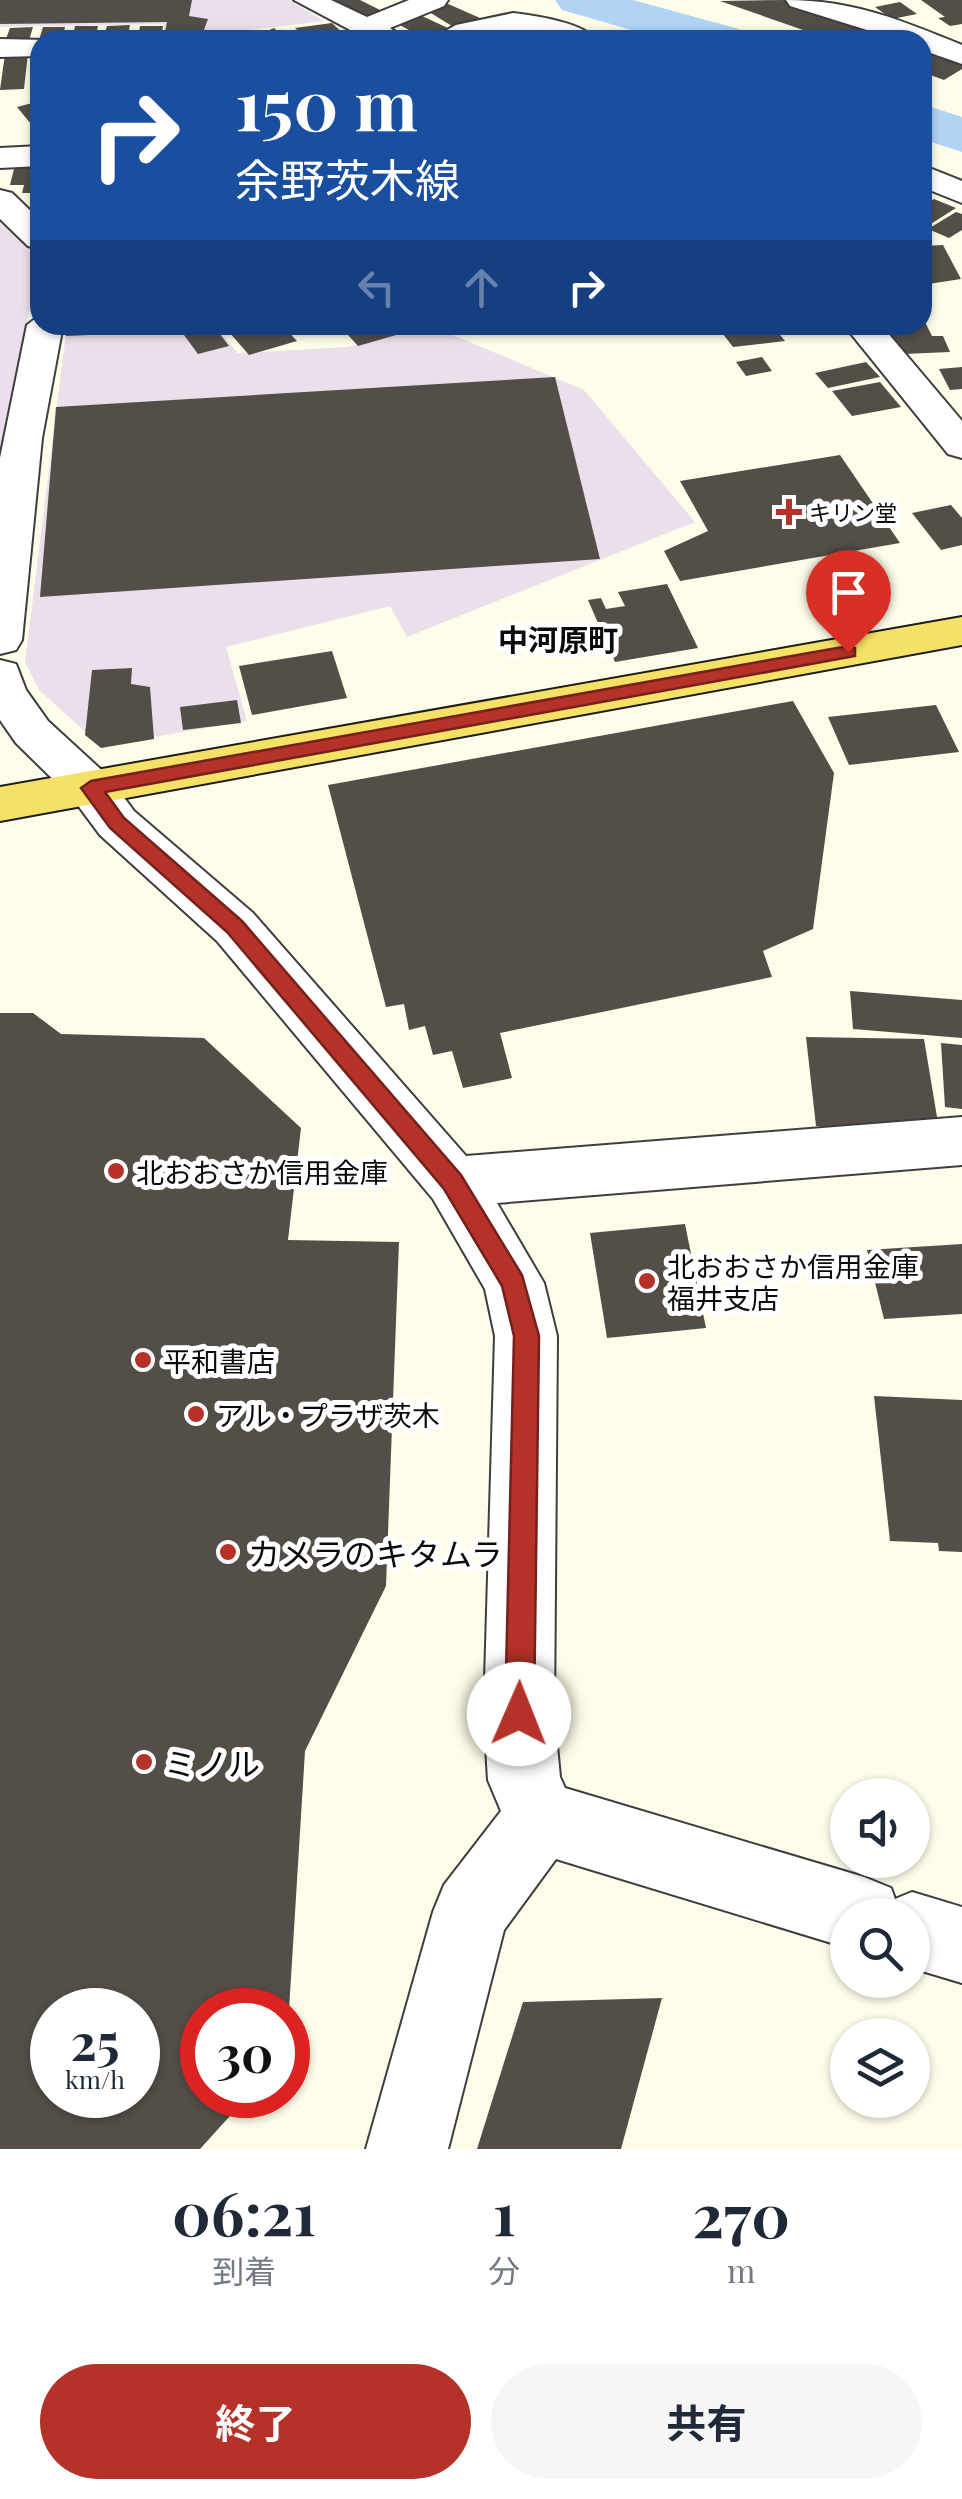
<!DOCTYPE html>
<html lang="ja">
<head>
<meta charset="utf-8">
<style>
	:root { --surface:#fff; --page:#f6f6f7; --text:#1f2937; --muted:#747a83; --accent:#b53229 }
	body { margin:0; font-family:"Playfair Display","Noto Sans JP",serif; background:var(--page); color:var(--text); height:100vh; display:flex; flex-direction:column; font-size:38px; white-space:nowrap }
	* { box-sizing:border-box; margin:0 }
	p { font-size:32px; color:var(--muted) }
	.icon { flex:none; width:55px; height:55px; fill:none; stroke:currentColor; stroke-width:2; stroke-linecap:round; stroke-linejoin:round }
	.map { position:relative; height:2149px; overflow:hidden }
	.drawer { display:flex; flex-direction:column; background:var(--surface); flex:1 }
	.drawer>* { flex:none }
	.banner { position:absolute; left:30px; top:30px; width:902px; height:305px; border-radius:30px; box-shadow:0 2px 8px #0004; background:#1a4fa0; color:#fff; overflow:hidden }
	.buttons { position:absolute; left:830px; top:1778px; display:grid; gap:20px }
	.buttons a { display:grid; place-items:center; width:100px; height:100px; border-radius:50%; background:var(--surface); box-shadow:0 2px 8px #0004; font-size:50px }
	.speed { position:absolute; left:30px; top:1988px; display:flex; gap:20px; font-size:50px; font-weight:700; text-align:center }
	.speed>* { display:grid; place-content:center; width:130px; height:130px; border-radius:50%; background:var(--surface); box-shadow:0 2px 8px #0004; line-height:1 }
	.speed small { font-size:25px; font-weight:400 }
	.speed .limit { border:15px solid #d22; background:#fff; color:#111 }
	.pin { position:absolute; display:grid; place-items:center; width:85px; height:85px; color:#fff; margin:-102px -42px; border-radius:50% 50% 50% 0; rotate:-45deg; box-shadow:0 0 10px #0007 }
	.pin .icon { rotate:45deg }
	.me { position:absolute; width:110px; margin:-55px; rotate:1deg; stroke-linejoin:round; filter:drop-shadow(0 0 8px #0008) }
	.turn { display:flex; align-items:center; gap:35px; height:210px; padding:0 40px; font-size:45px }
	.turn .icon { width:130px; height:130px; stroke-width:2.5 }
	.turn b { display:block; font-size:70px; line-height:85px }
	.lanes { display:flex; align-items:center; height:95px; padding:0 40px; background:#0003; justify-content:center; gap:50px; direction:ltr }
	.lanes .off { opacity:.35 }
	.eta { display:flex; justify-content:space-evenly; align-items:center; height:170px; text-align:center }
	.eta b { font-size:60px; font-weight:700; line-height:70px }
	.cta { display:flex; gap:20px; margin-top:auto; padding:20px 40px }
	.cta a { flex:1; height:115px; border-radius:60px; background:var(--accent); color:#fff; font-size:40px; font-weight:700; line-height:115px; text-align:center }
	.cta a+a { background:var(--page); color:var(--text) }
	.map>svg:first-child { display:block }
	.industrial { fill:#eadfea }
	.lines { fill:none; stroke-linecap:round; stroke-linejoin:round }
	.stream { fill:#3a7fc8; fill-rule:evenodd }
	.river { fill:#b1d3f4; fill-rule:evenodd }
	.building { fill:#534e48; fill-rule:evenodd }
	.minor-casing { stroke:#3e3e3e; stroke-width:4 }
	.major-casing { stroke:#1c1c1c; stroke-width:4 }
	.minor { fill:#fff; fill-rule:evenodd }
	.major { fill:#f4e165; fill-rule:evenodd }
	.route { fill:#b53229; stroke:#76201b; stroke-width:2.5 }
	.poi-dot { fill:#b53229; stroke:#fff; stroke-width:4 }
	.labels { text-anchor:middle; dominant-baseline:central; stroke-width:10; stroke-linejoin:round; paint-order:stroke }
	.far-poi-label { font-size:22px; fill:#0b0b0b; stroke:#fff; text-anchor:start }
	.poi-label { font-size:28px; fill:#0b0b0b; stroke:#fff; text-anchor:start }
	.neighbourhood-label { font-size:30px; font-weight:bold; fill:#0b0b0b; stroke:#fff }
	.near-poi-label { font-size:32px; fill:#0b0b0b; stroke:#fff; text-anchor:start }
</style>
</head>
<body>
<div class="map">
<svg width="962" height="2149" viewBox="0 0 962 2149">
	<rect width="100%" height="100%" fill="#fefdea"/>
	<g class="industrial">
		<path d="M0,0H289L324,21L164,40V24L0,27Z"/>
		<path d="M0,223L40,252V260L0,452Z"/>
		<path d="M67,325H214L238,353L348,347L429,325L584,390L695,522L407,637L390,606L226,647L247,721L101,746L39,690L25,662Z"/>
	</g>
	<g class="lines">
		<path class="stream" d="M605,0H614L605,9H599V5Z"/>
		<g class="river">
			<path d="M555,0H633L739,29L746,40H666L562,10Z"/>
			<path d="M922,104L962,117V152L922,139Z"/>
		</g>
	</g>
	<g class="building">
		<path d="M0,0H192L189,16L208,19L201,38H164L167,22L0,24Z"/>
		<path d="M332,0H360L388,14L369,20Z"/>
		<path d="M784,0L897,39V40H832L720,1Z"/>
		<path d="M921,0H962V24L950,26L938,18L945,17Z"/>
		<path d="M900,2L917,14L892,19L875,7Z"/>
		<path d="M446,3L480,18L455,28L426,10Z"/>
		<path d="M420,15L452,30L427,40L401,33L409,30L398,24Z"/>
		<path d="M332,23L350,40H308L295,28Z"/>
		<path d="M130,25L127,40H103L107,26Z"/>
		<path d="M75,26H98L95,40H72Z"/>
		<path d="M140,26H163L161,40H138Z"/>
		<path d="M33,27L28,44H4L10,28Z"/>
		<path d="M43,27H65L62,40H39Z"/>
		<path d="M274,28L278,32L291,30L301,40H260L256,36Z"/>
		<path d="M922,48L962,62V69L944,80L922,72Z"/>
		<path d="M28,53L24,89L0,90L5,54Z"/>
		<path d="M40,101V135L17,107Z"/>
		<path d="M16,161H40V193H22L24,185H10Z"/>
		<path d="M934,199L956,208L926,227L922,207Z"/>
		<path d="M956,212L962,214V230L949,238L928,229Z"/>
		<path d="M943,245L961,279L922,285V246Z"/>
		<path d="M922,316L932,336H943L950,352L904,354L898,342L887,343L881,331L887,325H922Z"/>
		<path d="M67,325H213L229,346L198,354L181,331L66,336Z"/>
		<path d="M223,325H282L297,341L249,355Z"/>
		<path d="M339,325H395L403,333L358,346Z"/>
		<path d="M716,325H772L785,341L733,347Z"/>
		<path d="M762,357L772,371L746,376L736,362Z"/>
		<path d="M866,362L880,377L828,388L815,373Z"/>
		<path d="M962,367V389L950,390L939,369Z"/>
		<path d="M555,377L600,559L40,597L56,407Z"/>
		<path d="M880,382L901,407L852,416L832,391Z"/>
		<path d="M840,455L900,543L680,581L664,551L708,531L680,481Z"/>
		<path d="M951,505L962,518V545L941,550L912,513Z"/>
		<path d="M667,584L698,648L615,662L588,600L601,598L606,609L625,606L618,592Z"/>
		<path d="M332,651L347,698L252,715L239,666Z"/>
		<path d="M132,668L131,684L150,687L154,739L101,748L85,735L92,670Z"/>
		<path d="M237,700L241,723L183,730L180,707Z"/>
		<path d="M793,701L834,773L813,929L763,951L772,977L500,1033L512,1078L463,1088L452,1051L433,1055L425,1026L409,1030L404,1004L386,1007L328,785Z"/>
		<path d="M936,705L959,752L849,765L828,717Z"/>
		<path d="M850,991L962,1000V1038L853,1029Z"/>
		<path d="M0,1013H33L61,1034L204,1038L301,1128L288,1240L399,1242L386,1586L305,1751L289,2010H202V2095H249L200,2149H0ZM52,2010H138V2095H52Z"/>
		<path d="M806,1037L924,1039L939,1129L816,1126Z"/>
		<path d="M941,1043L962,1045V1109L945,1107Z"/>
		<path d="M685,1224L706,1328L607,1338L590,1233Z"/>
		<path d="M962,1244V1314L884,1319L867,1250Z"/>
		<path d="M874,1396L962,1400V1552L939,1551L938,1543L890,1541Z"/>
		<path d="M662,1998L621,2149H477L523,2002Z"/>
	</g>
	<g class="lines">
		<g class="minor-casing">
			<g id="minor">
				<path d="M294,0H331L367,17L409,0H448L444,6L390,28L407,40H369Z"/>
				<path d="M786,0C853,0 901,20 962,45V64L922,50V40H899L790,6Z"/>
				<path d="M513,13C537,16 581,22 597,40H553L513,31L471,40H429L456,25Z"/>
				<path d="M0,39L47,40H40V56L0,57Z"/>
				<path d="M40,146V166L0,168V148Z"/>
				<path d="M922,165L962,181V203L922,187Z"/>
				<path d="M0,190L12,193L40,220V249L28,246L0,219Z"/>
				<path d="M40,315V325H63L42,438L22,640L16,650L0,654V458L27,325Z"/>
				<path d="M844,325H881L962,421V458L948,454Z"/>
				<path d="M0,660L16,664L26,690L48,721L108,776L134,811L253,913L466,1156L962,1117V1165L497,1203L544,1283L557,1336L554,1714L560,1777L565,1788L864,1877L891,1888L895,1899L912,1892L962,1907V1983L912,1968V1915H848V1948L556,1859L504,1930L448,2149H366L433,1912L444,1885L501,1811L488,1780L484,1714L495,1336L485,1289L433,1199L217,941L100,835L74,800L16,743L0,720Z"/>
			</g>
		</g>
		<g class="major-casing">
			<path id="major" d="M962,617V645L0,821V787Z"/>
		</g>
		<use href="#minor" class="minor"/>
		<use href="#major" class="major"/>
	</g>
	<path class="route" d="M848,646L855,648V656L105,792L124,818L242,921L461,1175L522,1275L539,1336L534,1714L530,1724L519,1729L509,1724L505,1714L514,1336L502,1286L444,1189L227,932L110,828L81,788L91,781Z"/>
	<g class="poi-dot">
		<path d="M784 497h10v10h10v10h-10v10h-10v-10h-10v-10h10z"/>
		<circle cx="116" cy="1171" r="10"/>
		<circle cx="647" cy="1281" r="10"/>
		<circle cx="143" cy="1360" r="10"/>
		<circle cx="196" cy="1414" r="10"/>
		<circle cx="228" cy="1552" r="10"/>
		<circle cx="144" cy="1762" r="10"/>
	</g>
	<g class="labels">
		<g class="far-poi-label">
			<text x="809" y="512">キリン堂</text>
		</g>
		<g class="poi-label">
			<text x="136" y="1171">北おおさか信用金庫</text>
			<text x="667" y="1265">北おおさか信用金庫<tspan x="667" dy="32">福井支店</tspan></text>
			<text x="163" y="1360">平和書店</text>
			<text x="216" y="1414">アル・プラザ茨木</text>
		</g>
		<g class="neighbourhood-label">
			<text x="558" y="639">中河原町</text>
		</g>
		<g class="near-poi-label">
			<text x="248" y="1552">カメラのキタムラ</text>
			<text x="164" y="1762">ミノル</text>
		</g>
	</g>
</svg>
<div class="buttons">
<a><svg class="icon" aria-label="sound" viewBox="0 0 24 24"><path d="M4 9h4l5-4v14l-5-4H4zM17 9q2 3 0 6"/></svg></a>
<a><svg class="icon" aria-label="search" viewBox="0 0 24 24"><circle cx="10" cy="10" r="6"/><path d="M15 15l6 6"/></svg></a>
<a><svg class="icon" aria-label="layers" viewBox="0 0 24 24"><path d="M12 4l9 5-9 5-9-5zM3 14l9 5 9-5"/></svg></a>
</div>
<div class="speed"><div>25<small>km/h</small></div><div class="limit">30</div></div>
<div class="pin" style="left:848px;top:652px;background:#d93025"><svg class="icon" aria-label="arrive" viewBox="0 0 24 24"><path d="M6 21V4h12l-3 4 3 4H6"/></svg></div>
<svg class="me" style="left:519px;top:1714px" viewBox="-20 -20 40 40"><circle r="19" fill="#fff"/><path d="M0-13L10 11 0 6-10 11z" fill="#b53229"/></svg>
<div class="banner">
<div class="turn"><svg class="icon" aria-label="right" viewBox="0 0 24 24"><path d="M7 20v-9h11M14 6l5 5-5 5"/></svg><div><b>150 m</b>余野茨木線</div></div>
<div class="lanes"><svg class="icon off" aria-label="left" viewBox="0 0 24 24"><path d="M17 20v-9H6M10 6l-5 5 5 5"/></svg><svg class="icon off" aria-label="ahead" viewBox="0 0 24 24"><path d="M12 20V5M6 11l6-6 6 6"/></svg><svg class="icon" aria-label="right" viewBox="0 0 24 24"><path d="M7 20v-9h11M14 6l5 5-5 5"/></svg></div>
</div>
</div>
<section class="drawer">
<div class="eta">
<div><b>06:21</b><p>到着</p></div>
<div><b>1</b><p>分</p></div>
<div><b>270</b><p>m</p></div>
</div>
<div class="cta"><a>終了</a><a>共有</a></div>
</section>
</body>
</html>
